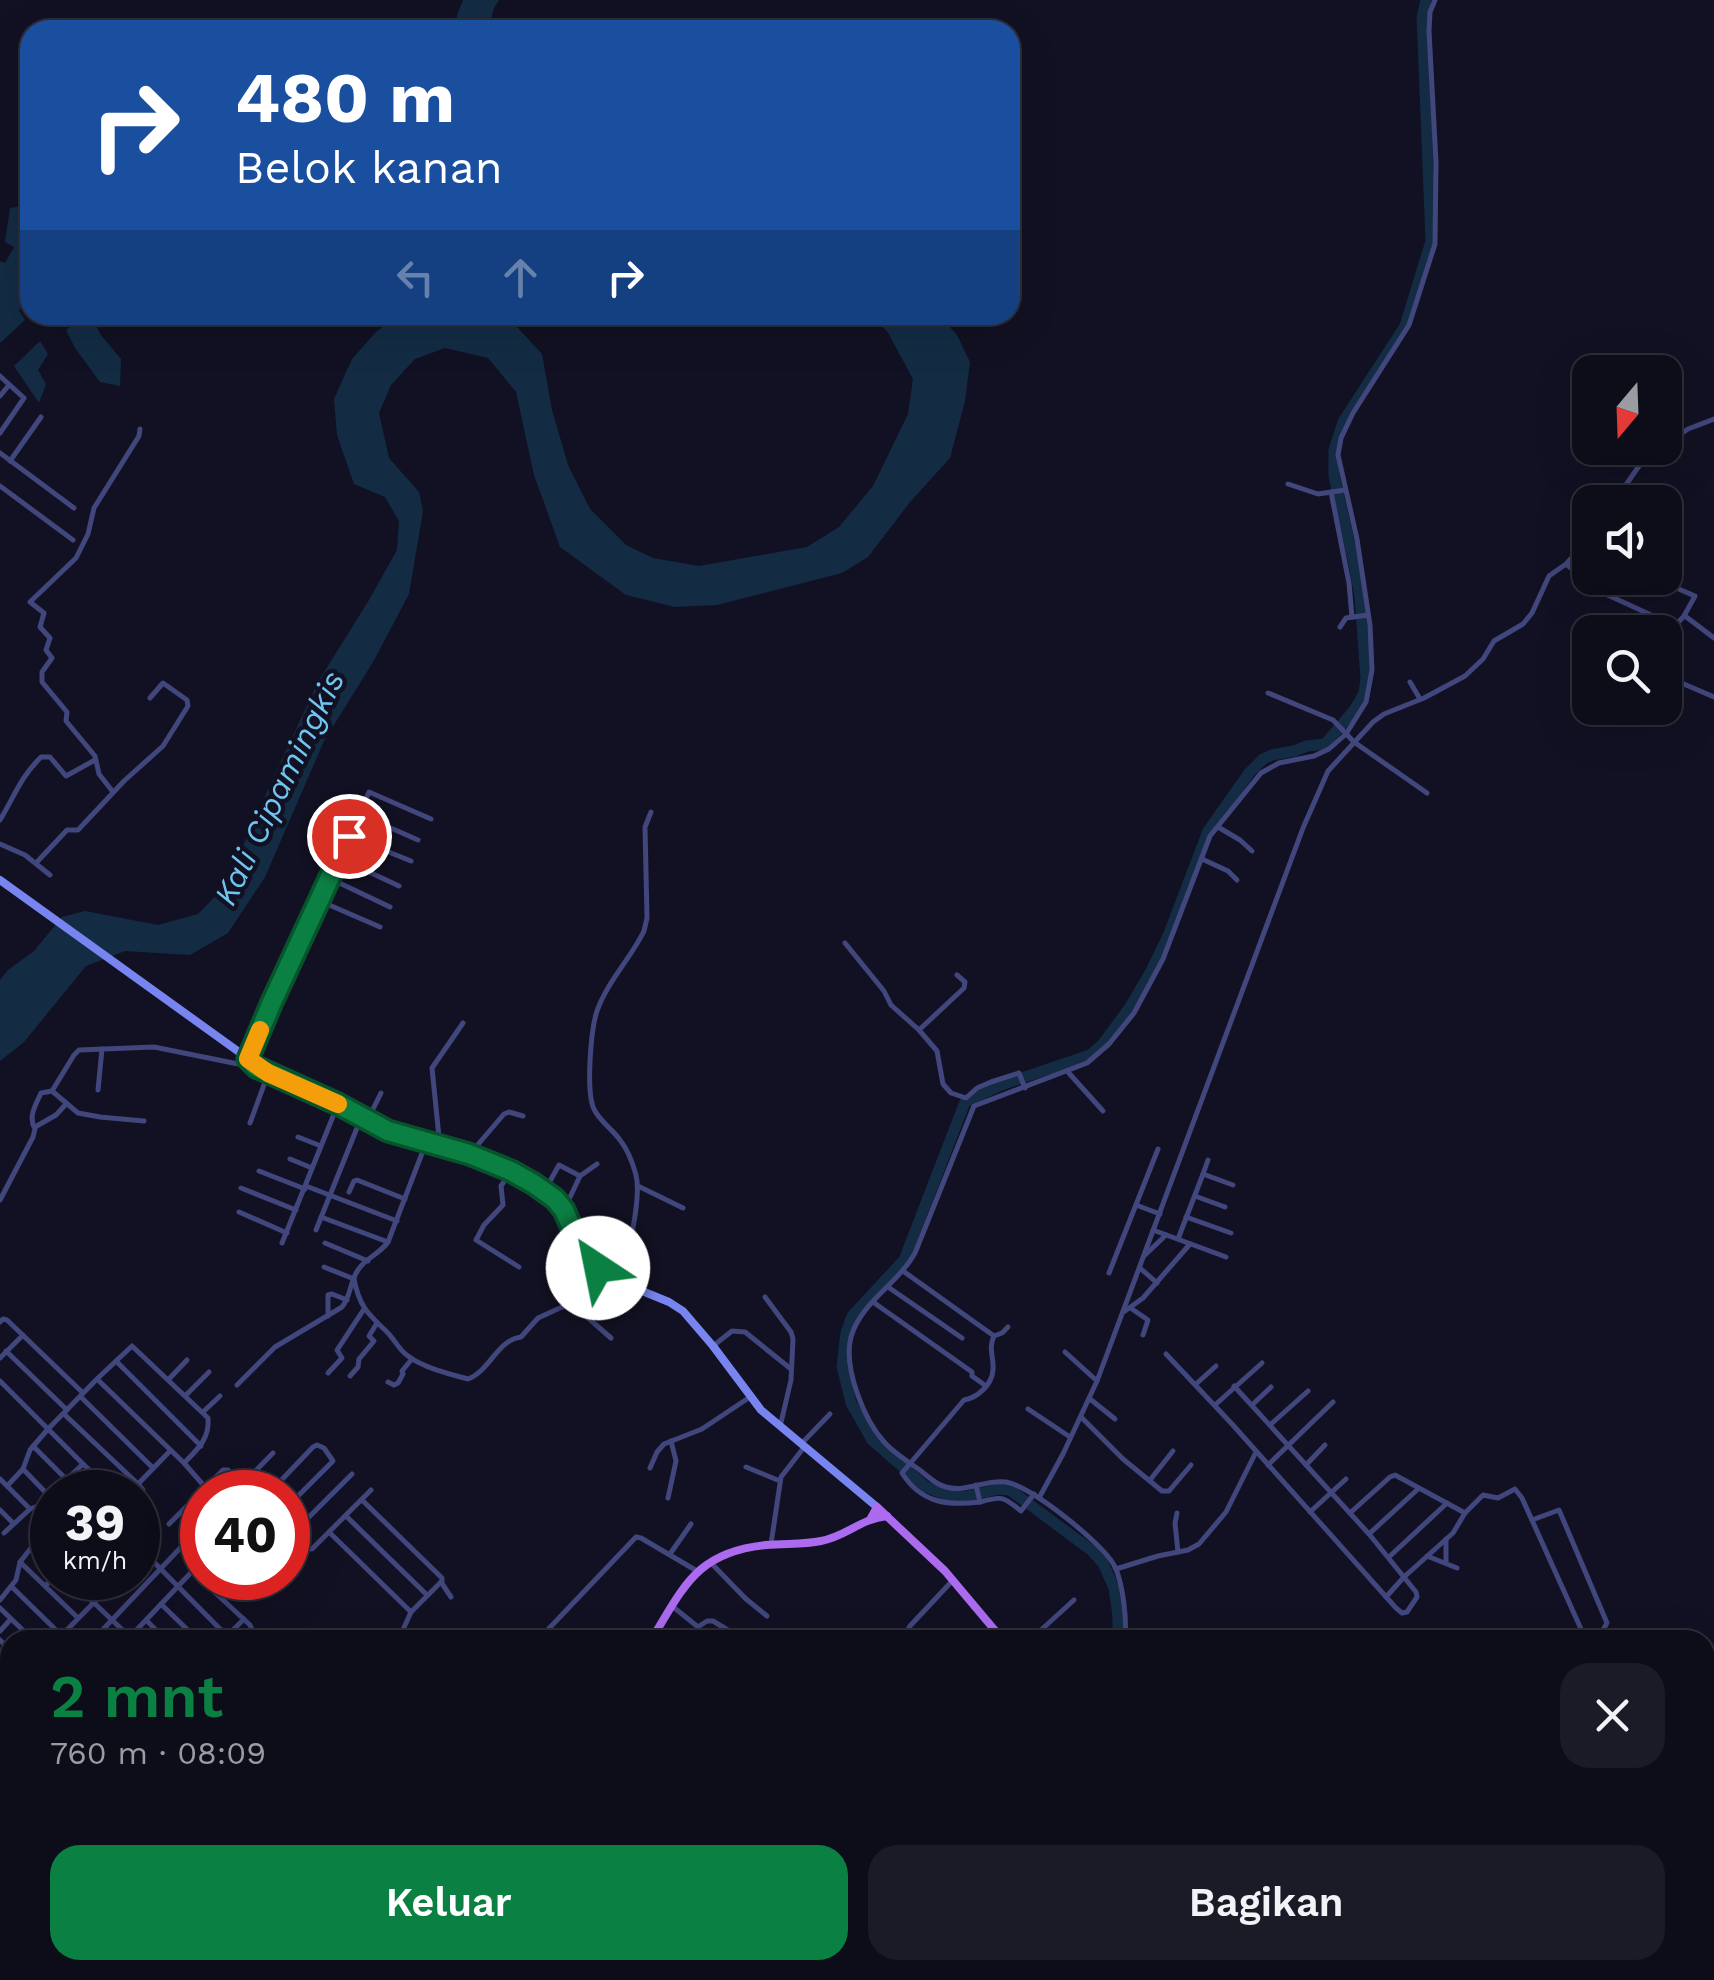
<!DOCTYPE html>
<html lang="id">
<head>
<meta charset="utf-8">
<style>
	:root { --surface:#0d0d1a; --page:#1b1b27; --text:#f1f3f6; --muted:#9a9ca2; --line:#2d2d39; --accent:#0b8043 }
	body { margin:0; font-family:"Work Sans",sans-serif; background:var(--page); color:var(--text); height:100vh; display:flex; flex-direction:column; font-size:38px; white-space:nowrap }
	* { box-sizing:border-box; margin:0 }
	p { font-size:32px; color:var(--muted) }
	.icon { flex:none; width:55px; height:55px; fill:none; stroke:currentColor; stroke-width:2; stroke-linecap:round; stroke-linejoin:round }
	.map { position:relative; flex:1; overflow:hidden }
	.drawer { position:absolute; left:0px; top:1630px; width:1715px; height:350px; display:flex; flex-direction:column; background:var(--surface); border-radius:30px 30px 0 0; box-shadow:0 10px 40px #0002,0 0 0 2px var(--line) }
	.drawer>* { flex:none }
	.guide { position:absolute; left:20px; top:20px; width:1000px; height:305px; border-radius:30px; box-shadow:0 10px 40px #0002,0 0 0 2px var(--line); background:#1a4fa0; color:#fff; overflow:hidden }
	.needle { width:65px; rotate:199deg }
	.buttons { position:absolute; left:1572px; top:355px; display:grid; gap:20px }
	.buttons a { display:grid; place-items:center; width:110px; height:110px; border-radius:20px; background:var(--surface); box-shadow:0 10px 40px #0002,0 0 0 2px var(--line); font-size:50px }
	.speed { position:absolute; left:30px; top:1470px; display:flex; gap:20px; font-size:50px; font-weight:700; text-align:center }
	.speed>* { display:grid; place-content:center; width:130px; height:130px; border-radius:50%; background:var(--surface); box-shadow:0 10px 40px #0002,0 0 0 2px var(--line); line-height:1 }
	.speed small { font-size:25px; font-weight:400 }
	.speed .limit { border:15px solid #d22; background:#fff; color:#111 }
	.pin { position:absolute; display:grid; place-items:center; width:85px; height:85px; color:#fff; margin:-42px; border:5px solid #fff; border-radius:50%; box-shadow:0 2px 10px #0007 }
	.me { position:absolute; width:110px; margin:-55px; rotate:326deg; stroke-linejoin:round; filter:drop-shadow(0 0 8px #0008) }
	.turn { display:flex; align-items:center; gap:35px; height:210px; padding:0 50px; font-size:45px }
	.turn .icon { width:130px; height:130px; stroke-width:2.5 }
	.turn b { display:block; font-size:70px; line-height:85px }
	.lanes { display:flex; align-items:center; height:95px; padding:0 50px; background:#0003; justify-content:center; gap:50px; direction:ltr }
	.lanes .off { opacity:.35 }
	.round { display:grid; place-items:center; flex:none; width:105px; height:105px; border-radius:30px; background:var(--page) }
	.head { display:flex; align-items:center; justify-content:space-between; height:170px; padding:0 50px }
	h1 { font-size:60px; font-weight:600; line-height:75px; color:var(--accent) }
	.button { display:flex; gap:20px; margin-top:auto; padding:20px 50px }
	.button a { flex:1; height:115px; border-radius:30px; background:var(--accent); color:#fff; font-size:40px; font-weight:600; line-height:115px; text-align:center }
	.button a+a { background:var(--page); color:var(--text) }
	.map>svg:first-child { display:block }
	.water { fill:#132c44 }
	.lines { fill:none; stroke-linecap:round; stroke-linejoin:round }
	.river { stroke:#132c44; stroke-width:11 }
	.street { stroke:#41467c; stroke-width:5 }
	.secondary { stroke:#7885f0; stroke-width:8 }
	.primary { stroke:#ac6aef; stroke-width:8 }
	.route-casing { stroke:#07532c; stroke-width:25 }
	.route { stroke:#0b8043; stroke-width:18 }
	.slow { stroke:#f59e0b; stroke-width:18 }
	.labels { text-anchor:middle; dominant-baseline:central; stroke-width:9; stroke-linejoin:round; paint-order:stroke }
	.water-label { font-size:32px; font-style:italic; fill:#70c5ef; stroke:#111123 }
</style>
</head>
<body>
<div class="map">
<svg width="1714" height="1980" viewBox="0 0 1714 1980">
	<rect width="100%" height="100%" fill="#111123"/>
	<g class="water">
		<path d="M463,0H499L494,8L488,30H455L457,15Z"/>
		<path d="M30,205V296L19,310L25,320L0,343V261L5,263L14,247L5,242L10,208Z"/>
		<path d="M85,315H90L101,335L121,359L120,386L100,382L75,348L66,330Z"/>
		<path d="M398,315H500L518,328L542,354L552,410L568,465L590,509L626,545L653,558L699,566L807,547L839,527L873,486L908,414L913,379L887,331L868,315H939L957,335L970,362L965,401L950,458L910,502L868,557L842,573L717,605L675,607L626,595L560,547L534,475L516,392L488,358L445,348L415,359L391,385L379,413L389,458L419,492L423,511L409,594L373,662L324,741L265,877L228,933L190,955L125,951L86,966L24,1042L0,1061V980L8,970L34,951L62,917L85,911L158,925L198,914L230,881L250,828L318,682L369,600L397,550L399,521L385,497L354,484L337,435L334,399L352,359L375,333Z"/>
		<path d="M40,341L48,354L38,370L46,384L39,403L14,366Z"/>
	</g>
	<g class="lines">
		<path class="river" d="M1118,1640V1616L1114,1588L1103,1563L1091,1550L1010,1490L999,1489L963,1497L944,1494L926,1487L872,1440L851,1403L842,1366L846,1333L852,1316L904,1260L965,1102L1001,1085L1090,1055L1102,1045L1130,1007L1151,971L1168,936L1208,831L1249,773L1263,759L1272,755L1294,751L1307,746L1325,744L1355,709L1364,693L1366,678L1360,597L1354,563L1334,476V450L1343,422L1405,326L1431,241L1423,39L1422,18L1426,0"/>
		<g class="street">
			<path d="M0,376L24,398L0,433"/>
			<path d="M0,396L9,385"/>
			<path d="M1665,445L1688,429L1714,419"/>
			<path d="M0,453L74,508"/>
			<path d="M10,461L41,417"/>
			<path d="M1288,484L1318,494L1345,490"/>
			<path d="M0,486L73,540"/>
			<path d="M1331,492L1349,583L1352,617"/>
			<path d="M1614,502L1639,466L1661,448"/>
			<path d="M1566,564L1590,538"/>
			<path d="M1685,616L1714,638"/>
			<path d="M1340,627L1346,618L1368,615"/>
			<path d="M1658,632L1662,620"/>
			<path d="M1665,676L1714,697"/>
			<path d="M1410,682L1420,699"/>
			<path d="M1268,693L1333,720L1354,742L1427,793"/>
			<path d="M113,792L99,774L95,756L66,721L67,712L42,682V672L52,658L46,650L50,638L40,627L44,613L30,602L76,558L88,534L94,508L139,436L140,429"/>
			<path d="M359,814L418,840"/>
			<path d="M0,820C15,795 20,778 41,757H50L66,776L95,760"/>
			<path d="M1218,827L1240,840L1252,851"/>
			<path d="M349,836L411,861"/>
			<path d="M0,844L25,855L50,875"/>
			<path d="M339,858L399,886"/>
			<path d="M1202,859L1228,871L1237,880"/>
			<path d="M36,863L67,830H78L124,781L163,746L188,706L187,700L163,683L150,698"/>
			<path d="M329,878L390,907"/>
			<path d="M320,901L380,927"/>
			<path d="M845,943L884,991L891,1005L919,1030L937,1051L943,1084L951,1093L966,1098L977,1088L991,1082L1019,1073L1025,1088"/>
			<path d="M919,1030L964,988L965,982L957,975"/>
			<path d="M248,1059L272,1002L369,792L431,819"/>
			<path d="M1067,1071L1103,1111"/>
			<path d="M98,1090L102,1049"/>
			<path d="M52,1091L78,1113L100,1117L144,1121"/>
			<path d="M367,1121L381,1093"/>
			<path d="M250,1123L268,1074"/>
			<path d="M35,1127L56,1115L66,1104"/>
			<path d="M298,1137L321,1146"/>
			<path d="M440,1147L432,1068L463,1023"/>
			<path d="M469,1155L504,1114L509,1112L523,1116"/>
			<path d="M290,1159L312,1168"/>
			<path d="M259,1171L305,1189"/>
			<path d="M511,1171L501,1186L503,1205L484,1225L476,1240L519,1267"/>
			<path d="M1203,1174L1208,1160"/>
			<path d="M306,1186L397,1221"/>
			<path d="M638,1186L683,1208"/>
			<path d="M241,1188L296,1210"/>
			<path d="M545,1190L559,1165L580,1176"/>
			<path d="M349,1192L354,1181L357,1180L405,1199"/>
			<path d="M1195,1196L1225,1207"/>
			<path d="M0,1200L33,1137L35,1129C28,1117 35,1106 41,1093L52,1091L74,1055L79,1050L154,1047L253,1067"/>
			<path d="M1136,1205L1160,1214"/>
			<path d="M564,1210L580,1176L597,1164"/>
			<path d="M239,1212L287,1233"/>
			<path d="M321,1217L388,1242"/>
			<path d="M1186,1217L1231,1233"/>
			<path d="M316,1230L361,1118"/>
			<path d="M1153,1230L1226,1257"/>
			<path d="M1178,1239L1203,1174L1233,1185"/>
			<path d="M282,1243L338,1104"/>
			<path d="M325,1243L368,1261"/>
			<path d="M1145,1255L1166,1235"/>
			<path d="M324,1267L354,1279C359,1306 368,1314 387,1332C395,1340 399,1350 408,1356C424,1368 449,1374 468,1379C490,1371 497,1340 521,1337L538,1318L571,1303L599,1268"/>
			<path d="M1140,1268L1157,1283"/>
			<path d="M903,1271L994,1336"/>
			<path d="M1109,1273L1158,1149"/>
			<path d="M620,1282C627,1258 642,1199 636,1175C633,1164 628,1150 620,1140C613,1130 601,1122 595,1111C585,1095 591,1029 597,1011C607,982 631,958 644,931L647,918L645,827L651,812"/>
			<path d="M888,1287L962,1338"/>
			<path d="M765,1297L791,1332L793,1339L791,1380L780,1427"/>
			<path d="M873,1302L972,1372V1376L986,1386"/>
			<path d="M571,1303L611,1338"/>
			<path d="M1132,1309L1148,1320L1143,1335"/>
			<path d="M1125,1311L1143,1298L1190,1244"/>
			<path d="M328,1316V1295L332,1294L347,1300"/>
			<path d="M0,1322L3,1319L7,1320L83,1393"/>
			<path d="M713,1346L732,1331L745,1332L791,1369"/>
			<path d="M6,1351L67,1410"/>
			<path d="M1065,1352L1097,1381"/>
			<path d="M1166,1354L1232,1424L1396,1608L1402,1613L1407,1612L1417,1597L1416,1592L1369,1534L1234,1386"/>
			<path d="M0,1358L23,1335"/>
			<path d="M116,1361L201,1446"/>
			<path d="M328,1373L342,1358L337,1350L364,1309"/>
			<path d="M350,1376L358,1367L359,1359L374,1341L369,1336L377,1323"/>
			<path d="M98,1378L132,1346L208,1418C210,1438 198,1449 184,1463"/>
			<path d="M169,1379L187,1360"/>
			<path d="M0,1381L48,1429L30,1450L23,1469L48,1495"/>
			<path d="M388,1382L394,1385L398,1383L403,1374L402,1371L412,1359"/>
			<path d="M1196,1384L1216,1366"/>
			<path d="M237,1385L275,1347L342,1307C351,1296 350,1281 358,1270C365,1258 380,1254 388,1242L426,1143"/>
			<path d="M186,1395L209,1372"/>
			<path d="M81,1397L153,1468"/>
			<path d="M1090,1399L1115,1419"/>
			<path d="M1215,1405L1262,1363"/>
			<path d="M1252,1405L1271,1387"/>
			<path d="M1028,1409L1070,1437"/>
			<path d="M203,1412L220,1396"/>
			<path d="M64,1414L138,1484L170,1451"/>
			<path d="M1081,1417L1123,1459L1162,1491H1169L1191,1465"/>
			<path d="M1270,1425L1308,1391"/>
			<path d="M802,1443L830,1414"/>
			<path d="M33,1446L66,1479"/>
			<path d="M83,1464L113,1492"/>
			<path d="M1268,1465L1333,1402"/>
			<path d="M1306,1465L1325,1445"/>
			<path d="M746,1467L780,1481"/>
			<path d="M650,1468L657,1452L664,1444L702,1429L750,1397"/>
			<path d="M0,1479L30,1509"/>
			<path d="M1150,1480L1173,1451"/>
			<path d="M8,1485L23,1469"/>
			<path d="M976,1485L980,1502C1001,1496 1003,1496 1021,1511L1034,1494"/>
			<path d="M235,1492L273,1453"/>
			<path d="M270,1492L313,1447L317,1445L324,1448L333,1461L288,1506"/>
			<path d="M138,1498L143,1490L138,1484"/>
			<path d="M668,1498L676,1461L671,1441"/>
			<path d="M1039,1498L1063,1454L1097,1381L1303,828L1328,771L1373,722L1384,714L1424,698L1465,676L1483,659L1494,641L1523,624L1532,613L1549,576L1566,564L1599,591L1675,626L1684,616L1695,596L1653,578"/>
			<path d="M362,1500L442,1578V1581L411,1612"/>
			<path d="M980,1502C947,1506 921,1503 902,1473L964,1400C977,1398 992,1385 993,1370C994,1357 988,1349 994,1336L1002,1333L1008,1327"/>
			<path d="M184,1509L201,1527"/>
			<path d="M0,1510L13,1523"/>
			<path d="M1310,1512L1346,1479"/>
			<path d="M1177,1513L1175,1523L1178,1552"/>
			<path d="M1350,1513L1390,1477L1395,1475L1465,1513"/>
			<path d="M346,1516L426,1594"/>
			<path d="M1532,1520L1559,1510L1607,1623L1597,1640"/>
			<path d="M169,1524L223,1470H228L250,1492"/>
			<path d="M288,1529L306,1549H312L371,1490"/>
			<path d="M329,1532L411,1612L402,1632L403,1640"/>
			<path d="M4,1533L30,1509L38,1506L83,1464L48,1429L97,1379L184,1463L205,1487"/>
			<path d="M292,1534L352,1474"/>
			<path d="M1369,1534L1418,1489"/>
			<path d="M191,1538L202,1549"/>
			<path d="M34,1544L52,1563"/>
			<path d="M771,1544L781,1477L805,1446"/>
			<path d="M138,1546L227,1636"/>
			<path d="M670,1554L691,1524"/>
			<path d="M1427,1556L1457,1568"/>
			<path d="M1389,1557L1447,1503"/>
			<path d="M20,1562L78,1618"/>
			<path d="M1446,1563V1539"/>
			<path d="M712,1564L746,1599L767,1616"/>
			<path d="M1116,1569L1158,1556L1188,1550L1199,1544L1226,1512L1256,1452"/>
			<path d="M193,1572L250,1625L257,1640"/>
			<path d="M68,1578L133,1640"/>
			<path d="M232,1578L238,1583L245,1578"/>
			<path d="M441,1582L451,1597"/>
			<path d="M45,1586L53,1578"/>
			<path d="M12,1587L61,1635"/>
			<path d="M1386,1597L1404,1577L1453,1533L1465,1513L1483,1495L1498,1498L1515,1489L1522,1498L1586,1640"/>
			<path d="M0,1600L16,1580L20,1562L42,1534L52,1530"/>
			<path d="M161,1604L198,1640"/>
			<path d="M672,1606L698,1627L707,1621H713L744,1640"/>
			<path d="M0,1608L33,1640"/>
			<path d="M147,1621L166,1640"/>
			<path d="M0,1631L11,1619"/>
			<path d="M0,1640L10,1650"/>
			<path d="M57,1640L118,1578"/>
			<path d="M93,1640L202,1525"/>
			<path d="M127,1640L202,1561"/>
			<path d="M223,1640L244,1619"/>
			<path d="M538,1640L636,1537L641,1538L697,1571"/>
			<path d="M901,1640L910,1626L953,1580"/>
			<path d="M1030,1640L1074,1600"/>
			<path d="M1125,1640C1127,1620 1123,1582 1114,1565C1101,1542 1032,1487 1006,1482C986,1479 966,1493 946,1487C936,1485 929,1477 921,1471C909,1462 895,1454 885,1443C864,1420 843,1368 851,1337C861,1302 898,1284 915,1253L974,1106L1087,1063L1109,1044L1134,1013L1163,959L1210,836L1261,773L1279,763L1314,756L1329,749L1346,734L1366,702L1372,670L1370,625L1357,539L1338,455L1341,438L1353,413L1409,325L1435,244L1436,162L1429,31L1430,12L1435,0"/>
			<path d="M1536,1640L1541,1632L1558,1640"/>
			<path d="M0,1675L10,1684"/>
			<path d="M0,1697L10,1687"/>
			<path d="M1705,1700L1714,1697"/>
			<path d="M0,1733L10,1722"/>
			<path d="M0,1802L10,1792"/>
			<path d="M1705,1812L1712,1873"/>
			<path d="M0,1828H10"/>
			<path d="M1706,1878L1714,1888"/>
			<path d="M1705,1912L1714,1905"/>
			<path d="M1705,1947L1714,1940"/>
			<path d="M320,1970L325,1980"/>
			<path d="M397,1970L411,1980"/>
			<path d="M583,1970L592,1980"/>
			<path d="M618,1970L627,1980"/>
			<path d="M655,1970L660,1980"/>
			<path d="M690,1970L700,1980"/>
			<path d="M755,1970L765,1980"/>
			<path d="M850,1970L865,1980"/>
			<path d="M1696,1970L1704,1980"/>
			<path d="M1713,1978L1714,1977"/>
			<path d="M503,1980L514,1970"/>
			<path d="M542,1980L552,1970"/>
			<path d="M673,1980L690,1970"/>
			<path d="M876,1980L882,1970"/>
			<path d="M1003,1980L1005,1970"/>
			<path d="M1235,1980L1242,1970"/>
			<path d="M1397,1980L1401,1974L1423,1975L1425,1970"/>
		</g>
		<path class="secondary" d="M0,880L239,1052L256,1067L338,1104L388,1131L495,1164L535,1184L555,1199L564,1210L577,1240L599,1268L620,1282L669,1302L683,1311L713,1346L761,1410L877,1507"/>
		<g class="primary">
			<path d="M871,1518L877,1507L945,1571L1003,1640"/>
			<path d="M651,1640C684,1587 696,1552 766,1545C785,1543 803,1545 821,1541C847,1536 860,1519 887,1516"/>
			<path d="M1314,1970L1327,1980"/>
			<path d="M273,1980L289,1970"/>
		</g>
	</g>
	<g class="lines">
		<g class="route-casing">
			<path id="route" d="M349,836L272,1002L248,1059L256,1067L338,1104L388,1131L469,1154L511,1171L534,1184L555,1199L564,1210L577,1240L598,1268"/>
		</g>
		<use href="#route" class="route"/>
		<path class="slow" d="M260,1030L248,1059L268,1073L338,1104"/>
	</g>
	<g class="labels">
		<g class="water-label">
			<text transform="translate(279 788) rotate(-64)">Kali Cipamingkis</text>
		</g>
	</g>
</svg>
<div class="buttons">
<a><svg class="needle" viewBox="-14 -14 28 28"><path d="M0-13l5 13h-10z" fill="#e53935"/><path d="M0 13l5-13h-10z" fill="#9a9ca2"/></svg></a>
<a><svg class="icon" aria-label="sound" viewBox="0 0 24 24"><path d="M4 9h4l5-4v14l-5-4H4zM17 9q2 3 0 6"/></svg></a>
<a><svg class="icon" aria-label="search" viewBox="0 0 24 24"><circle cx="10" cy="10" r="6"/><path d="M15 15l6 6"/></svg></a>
</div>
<div class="speed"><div>39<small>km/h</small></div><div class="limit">40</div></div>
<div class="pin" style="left:349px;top:836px;background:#d93025"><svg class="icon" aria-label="arrive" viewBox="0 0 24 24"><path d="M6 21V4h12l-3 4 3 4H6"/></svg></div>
<svg class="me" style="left:598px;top:1268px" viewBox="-20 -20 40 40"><circle r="19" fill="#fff"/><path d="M0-13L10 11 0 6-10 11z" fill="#0b8043"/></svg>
<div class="guide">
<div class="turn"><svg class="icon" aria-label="right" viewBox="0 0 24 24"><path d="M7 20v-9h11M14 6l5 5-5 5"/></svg><div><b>480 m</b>Belok kanan</div></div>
<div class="lanes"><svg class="icon off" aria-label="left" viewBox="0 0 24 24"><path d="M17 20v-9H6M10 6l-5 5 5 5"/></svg><svg class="icon off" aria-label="ahead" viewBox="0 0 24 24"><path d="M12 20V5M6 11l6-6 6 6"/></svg><svg class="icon" aria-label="right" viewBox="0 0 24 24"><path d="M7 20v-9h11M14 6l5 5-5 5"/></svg></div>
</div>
<section class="drawer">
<div class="head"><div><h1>2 mnt</h1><p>760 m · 08:09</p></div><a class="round"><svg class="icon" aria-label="close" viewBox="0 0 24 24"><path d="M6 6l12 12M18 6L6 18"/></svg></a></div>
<div class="button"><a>Keluar</a><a>Bagikan</a></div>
</section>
</div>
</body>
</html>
